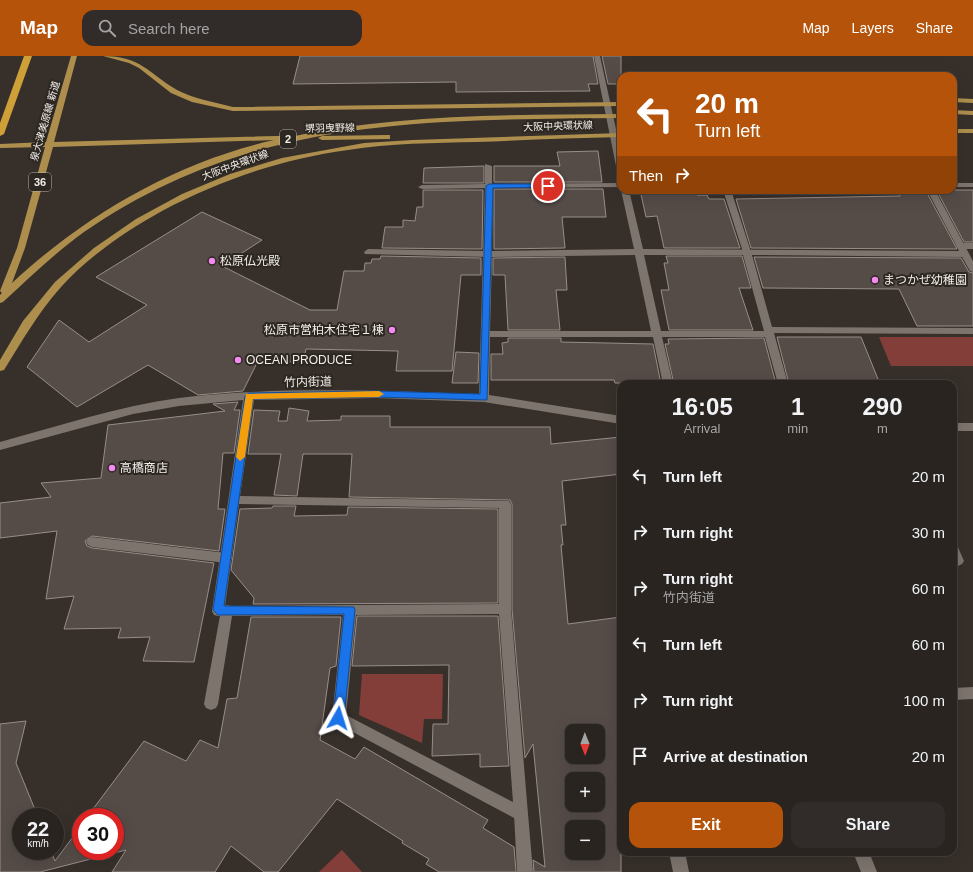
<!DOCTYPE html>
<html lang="en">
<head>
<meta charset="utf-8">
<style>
	:root { --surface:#292420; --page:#312c29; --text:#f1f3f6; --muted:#a5a4a5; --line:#45413e; --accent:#b45309 }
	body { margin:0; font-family:Helvetica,"Noto Sans JP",sans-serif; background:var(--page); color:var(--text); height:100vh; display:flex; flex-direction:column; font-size:15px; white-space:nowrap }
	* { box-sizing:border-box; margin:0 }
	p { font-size:13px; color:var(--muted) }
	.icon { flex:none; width:22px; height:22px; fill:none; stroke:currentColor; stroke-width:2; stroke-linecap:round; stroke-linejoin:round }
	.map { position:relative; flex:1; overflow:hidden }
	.side { position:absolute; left:617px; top:324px; width:340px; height:476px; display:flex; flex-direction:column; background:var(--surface); border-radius:12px; box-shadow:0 4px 16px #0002,0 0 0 1px var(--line) }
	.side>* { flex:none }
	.hud { position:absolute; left:617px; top:16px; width:340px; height:122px; border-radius:12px; box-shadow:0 4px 16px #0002,0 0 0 1px var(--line); background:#b45309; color:#fff; overflow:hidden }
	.needle { width:26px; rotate:179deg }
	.tools { position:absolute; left:565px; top:668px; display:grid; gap:8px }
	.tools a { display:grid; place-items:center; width:40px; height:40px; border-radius:8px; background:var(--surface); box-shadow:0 4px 16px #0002,0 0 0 1px var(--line); font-size:20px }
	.speed { position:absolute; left:12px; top:752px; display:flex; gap:8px; font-size:20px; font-weight:700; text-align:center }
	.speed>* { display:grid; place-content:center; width:52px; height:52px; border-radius:50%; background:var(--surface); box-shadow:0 4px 16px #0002,0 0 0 1px var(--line); line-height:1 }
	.speed small { font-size:10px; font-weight:400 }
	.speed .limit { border:6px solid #d22; background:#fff; color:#111 }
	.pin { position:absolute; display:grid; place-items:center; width:34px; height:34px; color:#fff; margin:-17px; border:2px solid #fff; border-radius:50%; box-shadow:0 1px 4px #0007 }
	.me { position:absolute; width:44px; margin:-22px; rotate:6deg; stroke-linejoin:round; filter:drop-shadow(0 0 3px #0008) }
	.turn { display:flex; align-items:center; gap:14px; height:84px; padding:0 12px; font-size:18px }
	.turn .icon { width:52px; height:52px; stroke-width:2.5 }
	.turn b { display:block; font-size:28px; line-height:34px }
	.then { display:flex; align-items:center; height:38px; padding:0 12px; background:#0003; gap:8px; font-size:15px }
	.eta { display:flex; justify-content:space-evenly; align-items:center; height:68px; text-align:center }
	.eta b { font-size:24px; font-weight:700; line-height:28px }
	.action { display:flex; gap:8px; margin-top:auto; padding:8px 12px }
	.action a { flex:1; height:46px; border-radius:12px; background:var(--accent); color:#fff; font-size:16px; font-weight:700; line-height:46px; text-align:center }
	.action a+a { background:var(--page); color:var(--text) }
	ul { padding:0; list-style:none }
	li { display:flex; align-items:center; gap:12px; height:56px; padding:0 12px }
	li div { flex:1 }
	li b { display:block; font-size:15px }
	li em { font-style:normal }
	header { display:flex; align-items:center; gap:24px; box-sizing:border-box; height:56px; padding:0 20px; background:var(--accent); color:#fff }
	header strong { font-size:19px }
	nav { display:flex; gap:22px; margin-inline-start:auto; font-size:14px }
	.search { width:280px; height:36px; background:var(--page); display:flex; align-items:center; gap:10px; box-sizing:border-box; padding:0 14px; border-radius:12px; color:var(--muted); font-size:15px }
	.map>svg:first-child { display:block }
	.green { fill:#843e3a }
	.building { fill:#554c48; stroke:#988d88; fill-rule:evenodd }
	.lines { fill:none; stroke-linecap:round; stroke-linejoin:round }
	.service { fill:#7c746d; fill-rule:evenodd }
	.minor { fill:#7c746d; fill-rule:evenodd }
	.primary { fill:#ae8e4d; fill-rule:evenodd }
	.motorway { fill:#cf9f38; fill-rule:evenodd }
	.route { fill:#1a73e8; stroke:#114b97 }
	.slow { fill:#f59e0b }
	.poi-dot { fill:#f389f1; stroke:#2d2721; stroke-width:1.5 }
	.labels { text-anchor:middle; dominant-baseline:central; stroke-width:4; stroke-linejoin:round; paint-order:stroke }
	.far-street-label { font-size:10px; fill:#f2ede9; stroke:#2d2721 }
	.shield { fill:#2d2721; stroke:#b7b2ad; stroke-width:1 }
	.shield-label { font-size:11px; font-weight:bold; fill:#f2ede9 }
	.poi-label { font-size:12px; fill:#f2ede9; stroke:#2d2721; text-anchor:start }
	.street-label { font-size:12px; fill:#f2ede9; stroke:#2d2721 }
</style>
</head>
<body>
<header>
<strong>Map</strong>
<div class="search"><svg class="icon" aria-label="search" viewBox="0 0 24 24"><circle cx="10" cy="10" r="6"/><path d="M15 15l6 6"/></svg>Search here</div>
<nav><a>Map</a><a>Layers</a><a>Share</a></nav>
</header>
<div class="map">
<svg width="973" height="816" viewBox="0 0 973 816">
	<rect width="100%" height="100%" fill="#37302a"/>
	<g class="green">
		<path d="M879,281H973V310H891Z"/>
		<path d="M362,618H443L442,663H424L422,687L359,659Z"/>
		<path d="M342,794L362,816H319Z"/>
	</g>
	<g class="building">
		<path d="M300,0H593L598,28H588L590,35L456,36V26L293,28Z"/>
		<path d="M602,0H621V28H608Z"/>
		<path d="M598,95L602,126H494V110H560L557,96Z"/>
		<path d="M484,110V127H423L424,112Z"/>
		<path d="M494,133H603L606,161H562L565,192L494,193Z"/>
		<path d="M423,134H483L482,193L382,192L385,171H403V164L415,165L417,151H423Z"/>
		<path d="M640,134L695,135L697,139H707L709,143H724L740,192H664L657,160L646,161Z"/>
		<path d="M939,134H973V186H964L938,137H940Z"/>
		<path d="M927,137L957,193L751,192L736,143L900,140L899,138Z"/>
		<path d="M202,156L262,184L222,210L310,254H337L344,215H364L365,207H371L372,203H380L381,200L481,202V219H461L452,315H396L398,295L306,293L303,306L258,305L243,335L198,339L148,309L77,351L27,311L59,264L89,286L147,249L96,221Z"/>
		<path d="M666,200H742L751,232H739L753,274H669L661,234H669L664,207H668Z"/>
		<path d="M565,201L567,234H556L560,274H508L505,219H493V202Z"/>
		<path d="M754,201L961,202L969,216L973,217V270H917L899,233L763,232Z"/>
		<path d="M777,281H861L880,328H789Z"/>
		<path d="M508,282H561V286L653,288L661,328L615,327L614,324H491V298H503L502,287L508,286Z"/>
		<path d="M764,282L776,328H674L665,288H669L668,283Z"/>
		<path d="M456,296L479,297L478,327H452Z"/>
		<path d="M238,346L234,354H240L234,397H223L218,453H225L219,495L92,480L85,485L87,490L92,492L214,507L194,606L143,605L150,581L118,582L121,572L64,573L74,540L46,543L57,475L0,482V447L51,441L41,427L101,422L108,369L225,355L213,348Z"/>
		<path d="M289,352L309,355L307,365L341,364V360H390V371H550L551,388L621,381V418L562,425L566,469H561L563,489H561L568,568L621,561V816H534L533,804L545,811L533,688L525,702L512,553V448L510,444L349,441L352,398H303L297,440L274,439L281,398H248L254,354L280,355L278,365H287ZM572,675H598V701H572ZM572,723H598V749H572ZM572,771H598V797H572Z"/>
		<path d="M273,450H296L294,460L347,459L348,451L498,453V547L253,548L254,542L231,514L240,453L272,452Z"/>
		<path d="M357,560H498L509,710L480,711V698L432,700L433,668H448L449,609L352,610Z"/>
		<path d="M251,561H341L336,610L330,612L320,684L355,703L364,691L488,764L483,772L514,791L516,816H439L426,808L429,803L402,787L403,785L337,743L278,816H264L231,790L215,816H112L126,794L40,816H0V668L26,665L16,707L38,761H21V795H51L55,805L81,770V795H115V761H87L144,685L186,705L200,684L218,692L227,643L237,642Z"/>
	</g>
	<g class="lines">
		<g class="service">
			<path d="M485,108L492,110V132L422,133L418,131L422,129L485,128Z"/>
			<path d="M723,134H731L751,196L750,198L747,199L743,196Z"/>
			<path d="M973,187V193H960L956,190L960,187Z"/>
			<path d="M368,193L488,195L492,198L488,201L365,198L364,196Z"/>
			<path d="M92,481L226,497L230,499L232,502L230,505L226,507L92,491L88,489L86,486L88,483Z"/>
			<path d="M953,487L957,489L964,505L962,508L958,510L953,507Z"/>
			<path d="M227,549L231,550L233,554L218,648L216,652L211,654L206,652L204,648L221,554L223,550Z"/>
			<path d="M973,631V643L953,644V632Z"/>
			<path d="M521,751L526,753L528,758L533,816H517L514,758L516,753Z"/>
			<path d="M669,796H685L689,816H673Z"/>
		</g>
		<g class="minor">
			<path d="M594,0H600L621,96V117L617,115Z"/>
			<path d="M621,127V131L493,132L492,195L634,193L621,134H629L643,193L959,195L927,134H935L973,205V216L970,215L962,201L752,199L772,271L973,272V278L774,277L788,328H778L765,281H662L673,328H663L653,281H490L489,339L621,360V368L484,346L376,342L254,344L240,440L509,445L511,448V553L528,758L526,763L521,765L516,763L334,666L332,662L343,559L218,560L214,559L212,555L243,344L179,350L133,358L0,394V386C59,370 119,350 179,342C278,330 380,335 479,338L485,130L489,128ZM635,199L651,275H490L492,201ZM644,199H743L764,275H661ZM239,448L499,452V548L225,550ZM499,558L513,746L346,659L356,559Z"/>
			<rect x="953" y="127" width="20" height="4"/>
			<rect x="953" y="367" width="20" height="8"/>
			<path d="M853,796H869L877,816H861Z"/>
		</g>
		<g class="primary">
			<path d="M71,0H77L54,86L277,80H280V83C392,58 507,59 621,58V62C426,64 252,60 84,176C55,197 29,222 3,246L0,247V239L2,237L0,235L17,192L45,91L0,92V88L46,86ZM274,84C176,106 85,159 12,227L25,192L53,91Z"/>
			<path d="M103,0C141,0 148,17 177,34C194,43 214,46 233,51L621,46V50L233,55L192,46L171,37L139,12L129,7Z"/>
			<path d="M953,42L973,43V47L953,46Z"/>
			<path d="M953,54L973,55V59L953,58Z"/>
			<rect x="953" y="73" width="20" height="4"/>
			<path d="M621,77V81C573,82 525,84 477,86C434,87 390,87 348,94C282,103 220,124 162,155C126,175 89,200 61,231C38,257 22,285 4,314L0,315V304L23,265L55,226L94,192L136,163L182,138L230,118L282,102L364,87L413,84Z"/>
			<path d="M387,79H390V83L322,84L318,82L322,80Z"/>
		</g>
		<path class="motorway" d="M24,0H32L4,78L0,80V67Z"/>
	</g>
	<path class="route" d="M548,128H550V131L493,132L487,344L376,341L253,343L224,550L354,551L355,554L344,662L342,666L338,667L335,666L333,662L344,558L218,559L213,554L245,340L249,337L376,335L480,338L486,130L489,128Z"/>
	<path class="slow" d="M379,335L384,338L379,341L253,343L245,401L240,405L236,401L246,338Z"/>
	<g class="poi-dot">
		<circle cx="212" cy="205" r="4"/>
		<circle cx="875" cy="224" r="4"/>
		<circle cx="392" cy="274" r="4"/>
		<circle cx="238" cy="304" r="4"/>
		<circle cx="112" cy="412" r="4"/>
	</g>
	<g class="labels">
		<g class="far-street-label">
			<text transform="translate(45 65) rotate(-74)">泉大津美原線 新道</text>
			<text transform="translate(558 70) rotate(-2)">大阪中央環状線</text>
			<text transform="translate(330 72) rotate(-1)">堺羽曳野線</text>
			<text transform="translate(235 109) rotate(-20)">大阪中央環状線</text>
		</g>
		<g class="shield">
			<rect x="280" y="74" width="16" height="18" rx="3"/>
			<rect x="29" y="117" width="22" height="18" rx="3"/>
		</g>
		<g class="shield-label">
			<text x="288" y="83">2</text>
			<text x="40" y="126">36</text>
		</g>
		<g class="poi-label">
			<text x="220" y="205">松原仏光殿</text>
			<text x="883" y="224">まつかぜ幼稚園</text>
			<text x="384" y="274" text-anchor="end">松原市営柏木住宅１棟</text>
			<text x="246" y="304">OCEAN PRODUCE</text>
			<text x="120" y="412">高橋商店</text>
		</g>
		<g class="street-label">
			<text transform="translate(308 326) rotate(-1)">竹内街道</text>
		</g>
	</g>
</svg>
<div class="tools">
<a><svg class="needle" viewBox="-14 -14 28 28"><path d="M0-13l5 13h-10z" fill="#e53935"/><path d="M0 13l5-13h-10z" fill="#a5a4a5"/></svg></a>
<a>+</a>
<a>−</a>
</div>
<div class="speed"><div>22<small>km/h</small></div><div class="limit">30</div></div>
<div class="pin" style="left:548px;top:130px;background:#d93025"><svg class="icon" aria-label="arrive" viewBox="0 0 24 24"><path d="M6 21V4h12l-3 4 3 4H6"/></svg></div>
<svg class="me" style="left:338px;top:662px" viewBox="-20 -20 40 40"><path d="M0-17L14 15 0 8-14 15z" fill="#1a73e8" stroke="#fff" stroke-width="4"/></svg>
<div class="hud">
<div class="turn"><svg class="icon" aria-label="left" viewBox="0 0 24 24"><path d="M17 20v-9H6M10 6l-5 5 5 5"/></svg><div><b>20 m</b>Turn left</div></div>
<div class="then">Then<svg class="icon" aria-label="right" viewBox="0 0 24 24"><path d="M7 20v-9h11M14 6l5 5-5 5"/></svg></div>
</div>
<section class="side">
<div class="eta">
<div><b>16:05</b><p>Arrival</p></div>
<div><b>1</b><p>min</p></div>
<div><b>290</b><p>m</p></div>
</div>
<ul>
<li><svg class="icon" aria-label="left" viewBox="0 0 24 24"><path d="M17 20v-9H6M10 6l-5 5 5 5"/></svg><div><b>Turn left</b></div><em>20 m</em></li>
<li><svg class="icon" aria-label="right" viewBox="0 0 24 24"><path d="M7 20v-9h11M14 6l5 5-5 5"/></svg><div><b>Turn right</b></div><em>30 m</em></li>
<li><svg class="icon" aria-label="right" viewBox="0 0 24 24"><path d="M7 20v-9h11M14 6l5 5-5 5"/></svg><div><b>Turn right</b><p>竹内街道</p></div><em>60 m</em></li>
<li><svg class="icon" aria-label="left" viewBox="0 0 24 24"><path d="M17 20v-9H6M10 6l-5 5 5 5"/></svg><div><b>Turn left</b></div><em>60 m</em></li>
<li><svg class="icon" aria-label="right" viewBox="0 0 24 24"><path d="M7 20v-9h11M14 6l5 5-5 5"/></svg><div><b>Turn right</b></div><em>100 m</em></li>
<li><svg class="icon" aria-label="arrive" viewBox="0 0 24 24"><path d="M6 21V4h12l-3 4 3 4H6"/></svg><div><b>Arrive at destination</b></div><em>20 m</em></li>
</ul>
<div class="action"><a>Exit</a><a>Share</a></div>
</section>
</div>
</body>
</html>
